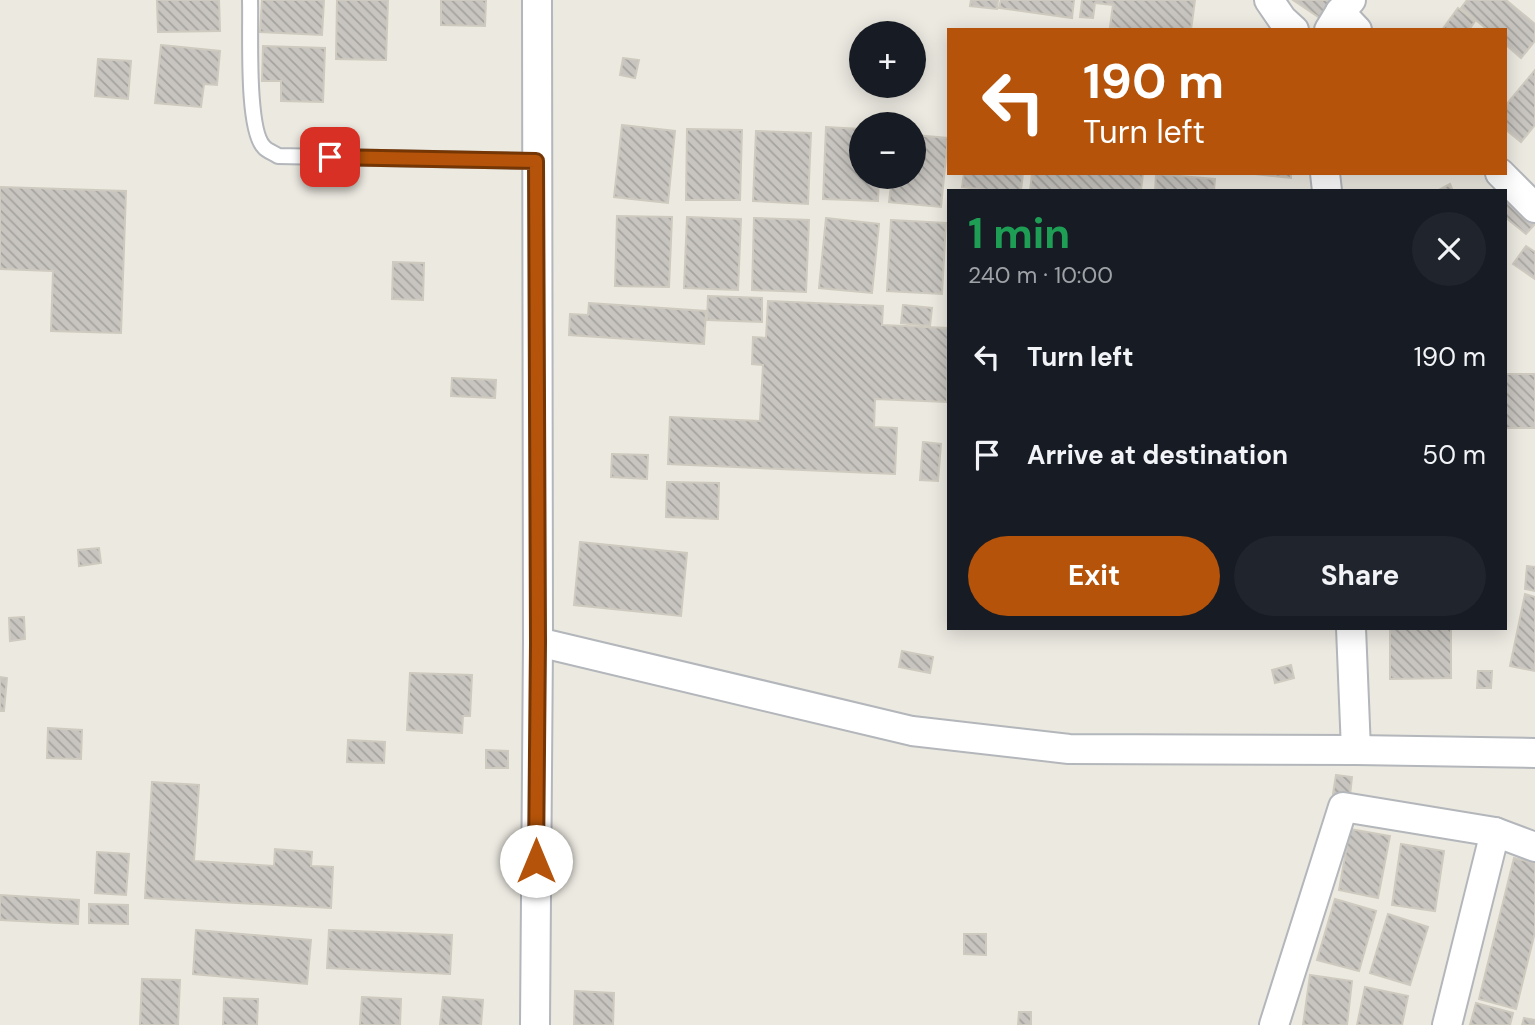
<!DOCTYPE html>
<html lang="en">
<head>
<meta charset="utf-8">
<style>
	:root { --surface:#171b24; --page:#20242c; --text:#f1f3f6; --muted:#9ea1a6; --accent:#b45309 }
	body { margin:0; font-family:"DM Sans",sans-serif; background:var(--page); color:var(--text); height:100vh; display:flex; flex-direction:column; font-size:26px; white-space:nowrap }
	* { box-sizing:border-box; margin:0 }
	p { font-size:23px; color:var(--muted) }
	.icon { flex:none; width:38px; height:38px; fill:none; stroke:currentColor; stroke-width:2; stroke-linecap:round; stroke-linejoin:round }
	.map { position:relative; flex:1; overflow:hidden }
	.sheet { position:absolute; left:947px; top:189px; width:560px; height:441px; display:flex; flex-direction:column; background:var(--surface); border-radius:0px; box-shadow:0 4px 18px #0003 }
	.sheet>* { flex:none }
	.top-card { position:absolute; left:947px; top:28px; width:560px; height:147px; border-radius:0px; box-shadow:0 4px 18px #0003; background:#b45309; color:#fff; overflow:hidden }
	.fabs { position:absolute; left:849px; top:21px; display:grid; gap:14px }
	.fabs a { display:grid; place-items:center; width:77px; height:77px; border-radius:50%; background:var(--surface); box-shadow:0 4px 18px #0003; font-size:35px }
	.pin { position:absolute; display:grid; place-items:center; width:60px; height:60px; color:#fff; margin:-30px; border-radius:14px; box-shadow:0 4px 10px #0006 }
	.me { position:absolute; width:77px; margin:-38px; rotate:0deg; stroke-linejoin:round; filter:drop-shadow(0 0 5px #0008) }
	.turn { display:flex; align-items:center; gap:24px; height:147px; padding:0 21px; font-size:32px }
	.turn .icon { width:91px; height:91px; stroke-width:2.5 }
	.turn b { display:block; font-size:49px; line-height:60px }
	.round { display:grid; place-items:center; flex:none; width:74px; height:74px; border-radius:37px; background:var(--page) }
	.headline { display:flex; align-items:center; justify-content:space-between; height:119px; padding:0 21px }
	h1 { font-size:42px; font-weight:700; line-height:52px; color:#1e9e55 }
	.cta { display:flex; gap:14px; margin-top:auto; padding:14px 21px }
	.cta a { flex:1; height:80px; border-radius:42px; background:var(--accent); color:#fff; font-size:28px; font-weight:700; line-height:80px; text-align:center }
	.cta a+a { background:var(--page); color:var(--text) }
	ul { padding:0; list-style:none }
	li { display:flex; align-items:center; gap:21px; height:98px; padding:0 21px }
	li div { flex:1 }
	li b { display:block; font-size:26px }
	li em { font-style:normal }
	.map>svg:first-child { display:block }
	.building { fill:url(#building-back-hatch); stroke:#cfcabf; stroke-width:2 }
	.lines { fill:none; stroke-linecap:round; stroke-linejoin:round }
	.lane-casing { stroke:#b3b6ba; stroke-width:18 }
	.street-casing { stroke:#b3b6ba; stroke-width:32 }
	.lane { stroke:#fff; stroke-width:14 }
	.street { stroke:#fff; stroke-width:28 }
	.route-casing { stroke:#753606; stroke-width:18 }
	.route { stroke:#b45309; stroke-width:12 }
</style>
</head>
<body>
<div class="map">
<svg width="1535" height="1025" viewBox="0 0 1535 1025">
	<defs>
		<pattern id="building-back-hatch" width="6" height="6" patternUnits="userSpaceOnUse" patternTransform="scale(1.75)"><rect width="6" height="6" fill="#c8c5c0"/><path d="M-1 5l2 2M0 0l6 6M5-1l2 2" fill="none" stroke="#a5a39f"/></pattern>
	</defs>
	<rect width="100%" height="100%" fill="#ebe9e0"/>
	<g class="building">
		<path d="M157,0H219L220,31L158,32Z"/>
		<path d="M262,0H324L322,35L260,32Z"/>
		<path d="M337,0H388L386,60L336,59Z"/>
		<path d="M441,0H486L485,26L441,25Z"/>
		<path d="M971,0H998L997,9L970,6Z"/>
		<path d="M1001,0H1074L1072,18L999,8Z"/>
		<path d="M1082,0H1195L1191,30H1129L1110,27L1113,5L1095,3L1093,18L1080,17Z"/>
		<path d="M1293,0H1335L1323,20Z"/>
		<path d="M1467,0H1506L1535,24V41L1521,58L1505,44V30H1488L1461,8Z"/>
		<path d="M1458,8L1475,21L1469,30H1442Z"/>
		<path d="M161,45L220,51L217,85L204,84L201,107L155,103Z"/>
		<path d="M263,46L325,48L323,102L281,101V81H262Z"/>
		<path d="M623,58L639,60L635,78L620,75Z"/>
		<path d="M98,59L131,61L128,99L95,96Z"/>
		<path d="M1535,70V125L1521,142L1505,129V106Z"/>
		<path d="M622,125L675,131L668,203L614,197Z"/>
		<path d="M826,127L861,129V177H879L878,201L823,199Z"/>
		<path d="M687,129L742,130L740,200H686Z"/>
		<path d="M756,131L811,133L808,204L753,201Z"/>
		<path d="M914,135L948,138L941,207L889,202L892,177H914Z"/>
		<path d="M964,173H1023L1021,191H997L962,187Z"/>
		<path d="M1032,173H1143L1141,191H1030Z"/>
		<path d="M1246,173H1291V178Z"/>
		<path d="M1156,174L1215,179L1214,191H1155Z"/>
		<path d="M1450,184L1453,191H1437Z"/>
		<path d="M0,187L126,191L121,333L51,331L53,271L0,269Z"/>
		<path d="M1505,194L1535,220V224L1526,234L1505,217Z"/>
		<path d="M617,216L672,217L669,287L615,286Z"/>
		<path d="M687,217L741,219L738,290L684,288Z"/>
		<path d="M754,218L809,220L806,292L752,290Z"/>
		<path d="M826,218L879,224L872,293L819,288Z"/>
		<path d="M891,220L946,223L942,294L887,291Z"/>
		<path d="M1526,246L1535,252V279L1513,264Z"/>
		<path d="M393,262L424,263L423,300L392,299Z"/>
		<path d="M708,296L762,298V322L707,320Z"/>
		<path d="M768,301L883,306L882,325L948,328L947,402L875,399L874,427L897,428L895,474L668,464L670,417L760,421L763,365L752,364L753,337L766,338Z"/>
		<path d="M589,303L706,311L704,344L569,335L570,314L588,315Z"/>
		<path d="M903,305L932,308L930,326L901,323Z"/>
		<rect x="1505" y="374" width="30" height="54"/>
		<path d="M452,378L496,380L495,398L451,396Z"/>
		<path d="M923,442L941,444L938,481L920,480Z"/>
		<path d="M612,454L648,455L647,479L611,477Z"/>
		<path d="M667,482L719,483L718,519L666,517Z"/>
		<path d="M580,542L687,553L681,616L574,605Z"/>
		<path d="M99,548L101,563L79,566L78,550Z"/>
		<path d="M1527,566L1535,567V591L1525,589Z"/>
		<path d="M1525,594L1535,597V671L1510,666Z"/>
		<path d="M24,617L25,639L10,641L9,618Z"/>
		<path d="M1390,628H1451V678L1390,679Z"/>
		<path d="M902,651L933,657L930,673L899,667Z"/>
		<path d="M1291,665L1294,678L1275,683L1272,670Z"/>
		<path d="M1478,671H1492L1491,688H1477Z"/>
		<path d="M410,673L472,675L470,716H463L462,733L407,730Z"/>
		<path d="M0,677L7,678L4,711H0Z"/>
		<path d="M48,728L82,730L81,759L47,758Z"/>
		<path d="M348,740L385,742L384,763L347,762Z"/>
		<path d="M486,750L508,751V768H486Z"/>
		<path d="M1336,775L1352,777L1350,796L1333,794Z"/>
		<path d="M152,782L199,785L194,861L274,866L275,849L312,852L311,866L333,867L331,908L145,898Z"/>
		<path d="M1350,829L1390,836L1378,898L1339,890Z"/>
		<path d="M1401,844L1444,851L1435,911L1392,905Z"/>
		<path d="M97,852L129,854L126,895L95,893Z"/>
		<path d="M1514,858L1535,863V932L1516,1009L1479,999Z"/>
		<path d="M0,895L79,900L78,924L0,920Z"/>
		<path d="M1335,899L1376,911L1359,971L1317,960Z"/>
		<path d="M89,904L128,905V924L89,923Z"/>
		<path d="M1388,914L1428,927L1410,985L1370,973Z"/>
		<path d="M196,930L311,940L307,984L193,974Z"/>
		<path d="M329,930L452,935L450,974L327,968Z"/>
		<path d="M964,934H986V955L964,954Z"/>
		<path d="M1310,975L1352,981L1347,1025H1303Z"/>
		<path d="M142,979L180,980L178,1025H140Z"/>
		<path d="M1365,987L1408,996L1402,1025H1357Z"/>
		<path d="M575,991L614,993L613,1025H574Z"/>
		<path d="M362,997L401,999L400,1025H360Z"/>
		<path d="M443,997L483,1000L481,1025H440Z"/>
		<path d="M224,998L258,999L257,1025H223Z"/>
		<path d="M1476,1003L1513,1013L1510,1025H1470Z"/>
		<path d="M1019,1012H1031V1025H1018Z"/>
		<path d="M1524,1018L1535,1020V1025H1522Z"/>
	</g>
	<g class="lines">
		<g class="lane-casing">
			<path id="lane" d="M250,0C251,28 246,130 264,147C267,151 274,153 278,156L536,161"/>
		</g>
		<g class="street-casing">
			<g id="street">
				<path d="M1269,0L1282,19L1294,30"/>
				<path d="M1340,12L1357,30"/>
				<path d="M1329,30L1340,12L1351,0"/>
				<path d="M1325,173L1327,191"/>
				<path d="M1500,173L1535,208"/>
				<path d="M1351,628L1356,750"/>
				<path d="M538,642L912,731L1069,749L1356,750L1535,753"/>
				<path d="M535,1025L538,642L537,0"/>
				<path d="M1274,1025L1343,807L1495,832L1535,847"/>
				<path d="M1447,1025L1495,832"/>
			</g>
		</g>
		<use href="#lane" class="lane"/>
		<use href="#street" class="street"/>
	</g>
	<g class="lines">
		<g class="route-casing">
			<path id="route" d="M330,157L536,161L538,642L536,861"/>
		</g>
		<use href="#route" class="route"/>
	</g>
</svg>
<div class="fabs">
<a>+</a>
<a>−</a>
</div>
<div class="pin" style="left:330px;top:157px;background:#d93025"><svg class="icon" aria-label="arrive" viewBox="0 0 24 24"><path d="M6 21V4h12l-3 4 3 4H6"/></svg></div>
<svg class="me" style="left:536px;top:861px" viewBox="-20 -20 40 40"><circle r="19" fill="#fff"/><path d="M0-13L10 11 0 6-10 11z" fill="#b45309"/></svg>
<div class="top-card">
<div class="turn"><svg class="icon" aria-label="left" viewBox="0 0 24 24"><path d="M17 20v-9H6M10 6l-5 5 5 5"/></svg><div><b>190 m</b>Turn left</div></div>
</div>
<section class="sheet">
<div class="headline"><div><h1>1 min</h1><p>240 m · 10:00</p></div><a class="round"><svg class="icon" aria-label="close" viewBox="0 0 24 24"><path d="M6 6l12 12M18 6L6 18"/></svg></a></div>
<ul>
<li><svg class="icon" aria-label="left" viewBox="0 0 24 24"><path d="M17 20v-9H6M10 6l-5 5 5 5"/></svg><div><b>Turn left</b></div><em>190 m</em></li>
<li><svg class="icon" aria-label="arrive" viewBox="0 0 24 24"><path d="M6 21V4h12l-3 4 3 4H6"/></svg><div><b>Arrive at destination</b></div><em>50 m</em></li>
</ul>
<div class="cta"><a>Exit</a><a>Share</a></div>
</section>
</div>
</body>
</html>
